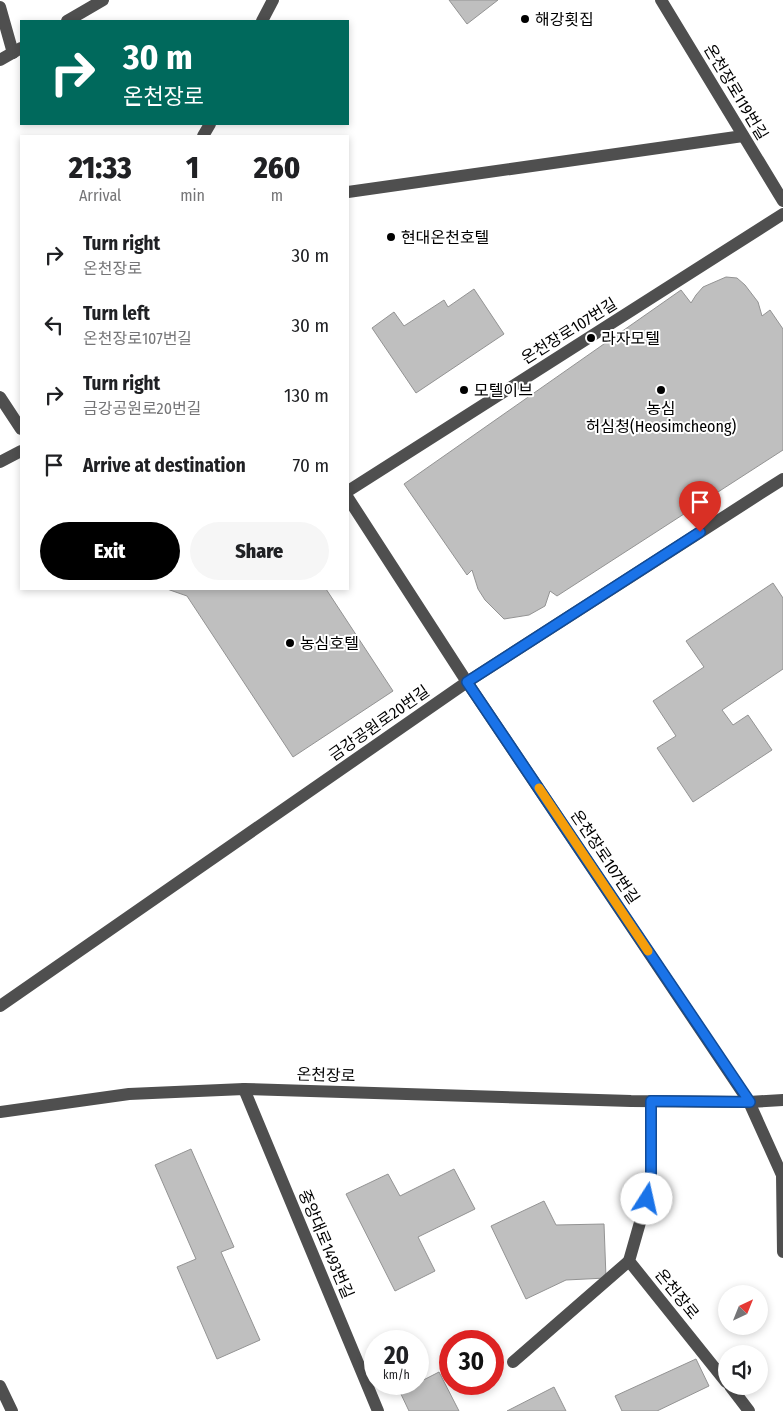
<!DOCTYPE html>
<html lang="en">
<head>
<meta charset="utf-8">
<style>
	:root { --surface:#fff; --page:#f6f6f6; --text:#202124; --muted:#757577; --accent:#000 }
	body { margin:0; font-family:"Fira Sans Condensed","Noto Sans KR",sans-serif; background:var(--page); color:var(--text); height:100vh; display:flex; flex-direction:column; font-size:19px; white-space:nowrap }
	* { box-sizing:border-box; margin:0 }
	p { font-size:16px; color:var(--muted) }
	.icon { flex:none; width:28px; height:28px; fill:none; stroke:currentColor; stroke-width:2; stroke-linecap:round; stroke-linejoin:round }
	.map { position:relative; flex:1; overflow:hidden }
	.drawer { position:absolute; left:20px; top:135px; width:329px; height:455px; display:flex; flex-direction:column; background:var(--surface); border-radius:0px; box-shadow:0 2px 8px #0003 }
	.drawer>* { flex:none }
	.banner { position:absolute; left:20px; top:20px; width:329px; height:105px; border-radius:0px; box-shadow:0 2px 8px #0003; background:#00695c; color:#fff; overflow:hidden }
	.needle { width:32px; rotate:43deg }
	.buttons { position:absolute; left:718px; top:1285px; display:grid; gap:10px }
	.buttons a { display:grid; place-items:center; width:50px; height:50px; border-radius:50%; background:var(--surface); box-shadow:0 2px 8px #0003; font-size:25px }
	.speed { position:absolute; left:364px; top:1330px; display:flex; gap:10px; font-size:25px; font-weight:700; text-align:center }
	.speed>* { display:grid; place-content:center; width:65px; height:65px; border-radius:50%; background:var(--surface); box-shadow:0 2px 8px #0003; line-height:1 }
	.speed small { font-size:12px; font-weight:400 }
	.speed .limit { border:8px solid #d22; background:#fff; color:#111 }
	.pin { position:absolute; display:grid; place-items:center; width:42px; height:42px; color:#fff; margin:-51px -21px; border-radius:50% 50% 50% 0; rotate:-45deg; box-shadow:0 0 5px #0007 }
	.pin .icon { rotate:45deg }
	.me { position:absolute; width:55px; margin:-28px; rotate:10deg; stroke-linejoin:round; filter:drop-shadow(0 0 4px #0008) }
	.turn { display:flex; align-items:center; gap:18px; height:105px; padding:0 20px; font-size:22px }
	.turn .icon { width:65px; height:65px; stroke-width:2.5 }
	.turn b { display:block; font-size:35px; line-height:42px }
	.eta { display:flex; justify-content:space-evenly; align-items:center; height:85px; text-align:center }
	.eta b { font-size:30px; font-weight:800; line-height:35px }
	.cta { display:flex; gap:10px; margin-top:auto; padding:10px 20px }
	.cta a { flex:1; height:58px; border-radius:30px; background:var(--accent); color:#fff; font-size:20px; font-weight:800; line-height:58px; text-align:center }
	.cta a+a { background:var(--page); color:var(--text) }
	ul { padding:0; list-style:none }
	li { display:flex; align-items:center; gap:15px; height:70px; padding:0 20px }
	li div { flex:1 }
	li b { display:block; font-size:19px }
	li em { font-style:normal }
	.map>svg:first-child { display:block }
	.building { fill:#bfbfbf; stroke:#939393 }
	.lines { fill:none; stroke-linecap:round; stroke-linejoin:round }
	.minor { stroke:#4f4f4f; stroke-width:12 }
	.route-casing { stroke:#114b97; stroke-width:12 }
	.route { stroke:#1a73e8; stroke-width:9 }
	.slow { stroke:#f59e0b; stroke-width:9 }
	.poi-dot { fill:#000; stroke:#fff; stroke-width:2 }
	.labels { text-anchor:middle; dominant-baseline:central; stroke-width:4; stroke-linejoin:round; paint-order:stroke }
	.poi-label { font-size:16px; fill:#000; stroke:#fff; text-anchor:start }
	.street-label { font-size:16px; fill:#000; stroke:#fff }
</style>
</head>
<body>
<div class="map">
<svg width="783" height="1411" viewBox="0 0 783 1411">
	<rect width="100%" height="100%" fill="#fff"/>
	<g class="building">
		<path d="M449,0H498L467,24Z"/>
		<path d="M726,277L737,278L745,285L758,302L762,316L770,310L783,329V450L557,596L550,591L545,606L529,615L504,619L485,600L478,589L472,570L467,575L404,484L681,290L691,303L696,295L703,287Z"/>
		<path d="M474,289L504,334L416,393L372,328L394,312L404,326L444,300L448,307Z"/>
		<path d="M773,583L783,598V669L722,710L733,725L748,715L772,750L693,802L657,748L676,736L653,701L704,667L686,641Z"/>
		<path d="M167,589H326L393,691L293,757L187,596Z"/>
		<path d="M191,1149L234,1247L221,1252L260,1340L217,1359L177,1267L196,1259L155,1165Z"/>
		<path d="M454,1169L475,1209L418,1237L435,1271L395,1291L346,1194L388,1174L400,1196Z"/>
		<path d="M544,1201L556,1225L604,1224L606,1278L566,1280L526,1299L491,1226Z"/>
		<path d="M696,1359L709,1386L657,1411H622L615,1396Z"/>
		<path d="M439,1372L459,1411H409L400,1392Z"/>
		<path d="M554,1387L566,1411H507Z"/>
	</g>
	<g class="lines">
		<g class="minor">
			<path d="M661,0L783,201"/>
			<path d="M0,7L13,53"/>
			<path d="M67,21L103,0"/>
			<path d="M262,21L273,0"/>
			<path d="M0,60L21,48"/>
			<path d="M203,136L210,124"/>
			<path d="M348,192L743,136"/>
			<path d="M0,397L21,429"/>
			<path d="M0,462L21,451"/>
			<path d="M348,491L783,214"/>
			<path d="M348,498L467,682L749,1102L782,1175L783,1252"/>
			<path d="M0,1006L467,682L783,479"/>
			<path d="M244,1089L378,1411"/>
			<path d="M651,1101V1184L629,1261L726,1382"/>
			<path d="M0,1112L129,1094L244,1089L631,1101L749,1102L783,1100"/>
			<path d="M513,1362L629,1261"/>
			<path d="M0,1386L12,1411"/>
			<path d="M730,1386L749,1411"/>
		</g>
	</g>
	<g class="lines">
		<g class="route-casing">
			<path id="route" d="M647,1199L651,1184V1101L750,1102L467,682L700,532"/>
		</g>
		<use href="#route" class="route"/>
		<path class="slow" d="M539,788L648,951"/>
	</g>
	<g class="poi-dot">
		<circle cx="525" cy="19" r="5"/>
		<circle cx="391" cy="237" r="5"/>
		<circle cx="591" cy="338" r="5"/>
		<circle cx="464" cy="390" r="5"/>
		<circle cx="661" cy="390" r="5"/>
		<circle cx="290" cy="643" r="5"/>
	</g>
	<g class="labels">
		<g class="poi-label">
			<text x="535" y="19">해강횟집</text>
			<text x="401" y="237">현대온천호텔</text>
			<text x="601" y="338">라자모텔</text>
			<text x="474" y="390">모텔이브</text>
			<text x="661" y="408" text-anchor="middle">농심<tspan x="661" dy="18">허심청(Heosimcheong)</tspan></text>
			<text x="300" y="643">농심호텔</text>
		</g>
		<g class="street-label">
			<text transform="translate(736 92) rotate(59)">온천장로119번길</text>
			<text transform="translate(569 331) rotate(-32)">온천장로107번길</text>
			<text transform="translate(379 723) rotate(-35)">금강공원로20번길</text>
			<text transform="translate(605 857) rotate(56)">온천장로107번길</text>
			<text transform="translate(326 1075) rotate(2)">온천장로</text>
			<text transform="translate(326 1244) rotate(67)">중앙대로1493번길</text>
			<text transform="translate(677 1294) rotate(51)">온천장로</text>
		</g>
	</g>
</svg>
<div class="buttons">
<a><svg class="needle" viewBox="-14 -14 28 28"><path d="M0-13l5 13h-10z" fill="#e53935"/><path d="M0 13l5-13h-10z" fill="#757577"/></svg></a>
<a><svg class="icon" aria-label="sound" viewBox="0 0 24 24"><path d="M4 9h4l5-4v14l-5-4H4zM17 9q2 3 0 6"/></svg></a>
</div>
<div class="speed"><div>20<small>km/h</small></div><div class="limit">30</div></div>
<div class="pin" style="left:700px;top:532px;background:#d93025"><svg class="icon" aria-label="arrive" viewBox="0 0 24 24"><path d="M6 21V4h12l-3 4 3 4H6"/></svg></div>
<svg class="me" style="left:647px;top:1199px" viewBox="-20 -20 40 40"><circle r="19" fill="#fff"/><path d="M0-13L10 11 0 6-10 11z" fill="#1a73e8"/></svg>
<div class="banner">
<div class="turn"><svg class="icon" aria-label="right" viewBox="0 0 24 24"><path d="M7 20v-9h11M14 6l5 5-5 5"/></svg><div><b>30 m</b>온천장로</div></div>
</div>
<section class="drawer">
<div class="eta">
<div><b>21:33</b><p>Arrival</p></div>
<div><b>1</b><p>min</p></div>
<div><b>260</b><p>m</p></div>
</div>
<ul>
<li><svg class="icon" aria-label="right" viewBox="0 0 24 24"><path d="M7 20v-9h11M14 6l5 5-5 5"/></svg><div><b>Turn right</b><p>온천장로</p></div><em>30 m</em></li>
<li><svg class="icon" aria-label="left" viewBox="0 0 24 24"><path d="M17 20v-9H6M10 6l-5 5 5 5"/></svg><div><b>Turn left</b><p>온천장로107번길</p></div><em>30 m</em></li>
<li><svg class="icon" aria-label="right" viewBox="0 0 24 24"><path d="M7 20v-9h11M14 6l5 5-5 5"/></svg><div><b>Turn right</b><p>금강공원로20번길</p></div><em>130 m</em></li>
<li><svg class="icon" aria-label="arrive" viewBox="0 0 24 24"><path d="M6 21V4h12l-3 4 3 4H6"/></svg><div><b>Arrive at destination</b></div><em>70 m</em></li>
</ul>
<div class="cta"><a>Exit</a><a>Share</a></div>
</section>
</div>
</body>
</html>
